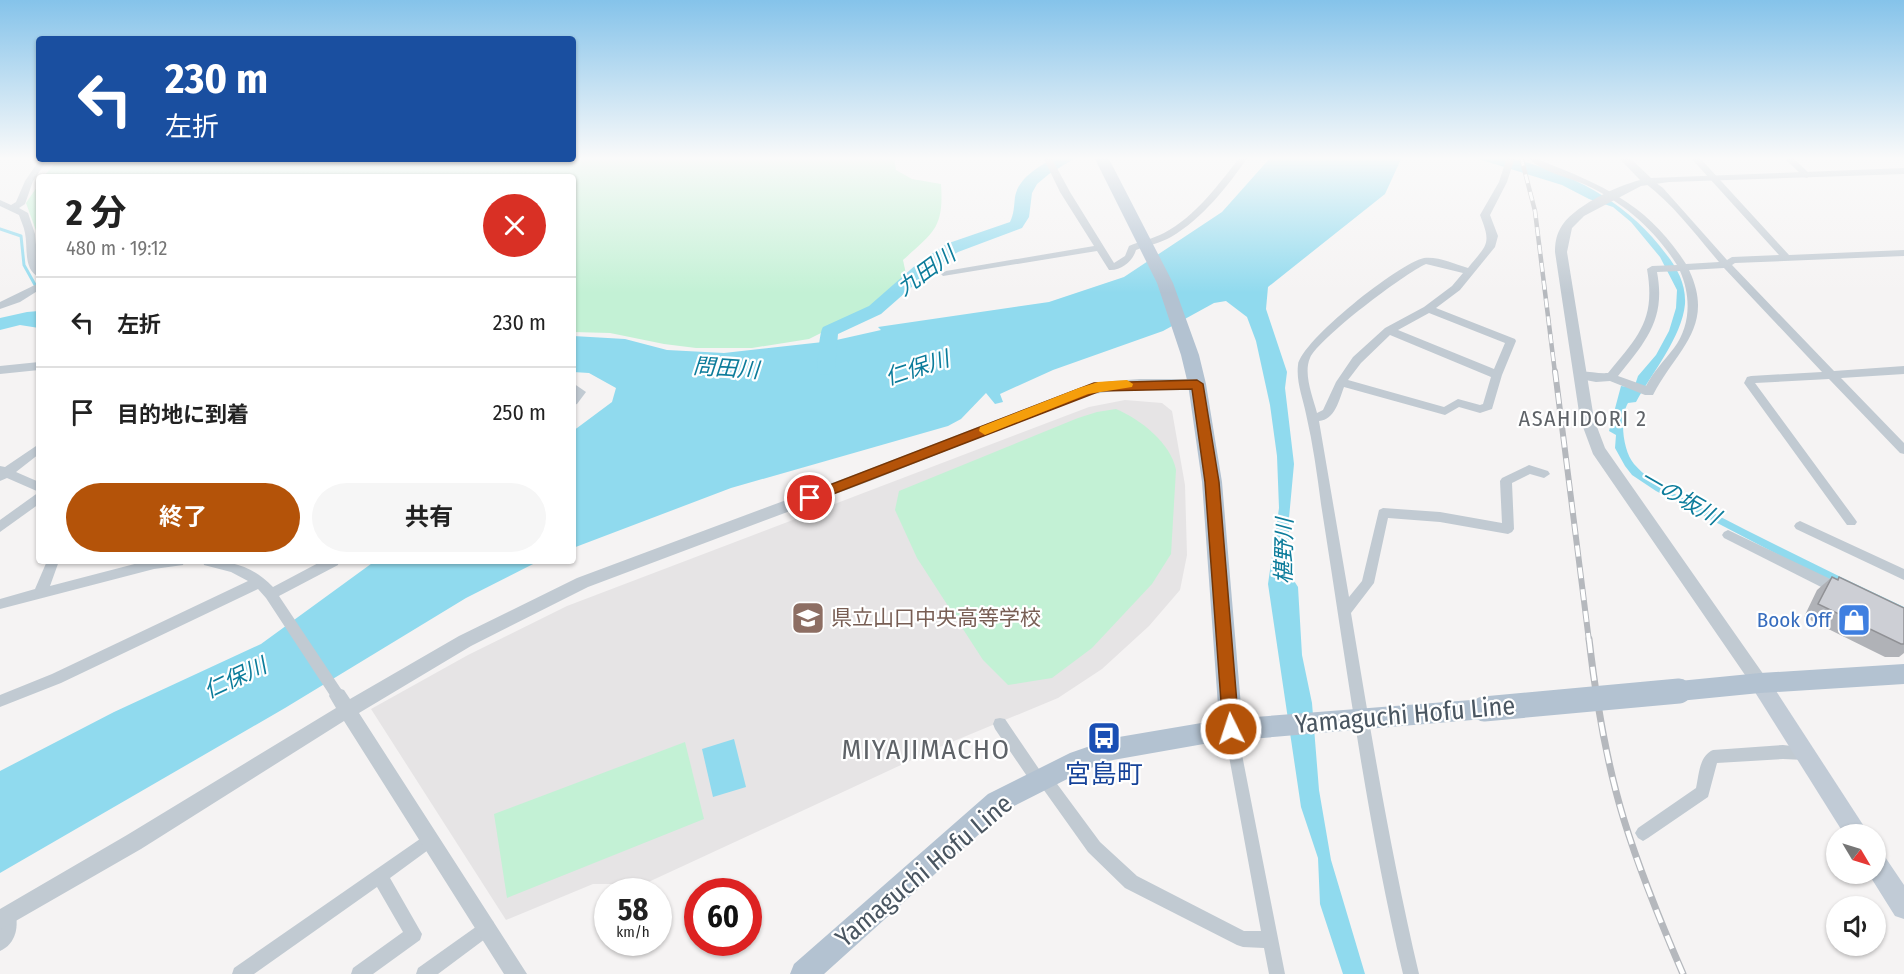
<!DOCTYPE html>
<html lang="ja">
<head>
<meta charset="utf-8">
<style>
	:root { --surface:#fff; --page:#f6f6f6; --text:#222; --muted:#767676; --line:#e0e0e0; --accent:#b45309 }
	body { margin:0; font-family:"Fira Sans Condensed","Noto Sans JP",sans-serif; background:var(--page); color:var(--text); height:100vh; display:flex; flex-direction:column; font-size:22px; white-space:nowrap }
	* { box-sizing:border-box; margin:0 }
	p { font-size:20px; color:var(--muted) }
	.icon { flex:none; width:33px; height:33px; fill:none; stroke:currentColor; stroke-width:2; stroke-linecap:round; stroke-linejoin:round }
	.map { position:relative; flex:1; overflow:hidden }
	.side { position:absolute; left:36px; top:174px; width:540px; height:390px; display:flex; flex-direction:column; background:var(--surface); border-radius:6px; box-shadow:0 2px 4px #0004 }
	.side>* { flex:none }
	.banner { position:absolute; left:36px; top:36px; width:540px; height:126px; border-radius:6px; box-shadow:0 2px 4px #0004; background:#1a4fa0; color:#fff; overflow:hidden }
	.needle { width:39px; rotate:128deg }
	.buttons { position:absolute; left:1826px; top:824px; display:grid; gap:12px }
	.buttons a { display:grid; place-items:center; width:60px; height:60px; border-radius:50%; background:var(--surface); box-shadow:0 2px 4px #0004; font-size:30px }
	.speed { position:absolute; left:594px; top:878px; display:flex; gap:12px; font-size:30px; font-weight:700; text-align:center }
	.speed>* { display:grid; place-content:center; width:78px; height:78px; border-radius:50%; background:var(--surface); box-shadow:0 2px 4px #0004; line-height:1 }
	.speed small { font-size:15px; font-weight:400 }
	.speed .limit { border:9px solid #d22; background:#fff; color:#111 }
	.pin { position:absolute; display:grid; place-items:center; width:51px; height:51px; color:#fff; margin:-26px; border:3px solid #fff; border-radius:50%; box-shadow:0 2px 6px #0007 }
	.me { position:absolute; width:66px; margin:-33px; rotate:356deg; stroke-linejoin:round; filter:drop-shadow(0 0 4px #0008) }
	.turn { display:flex; align-items:center; gap:21px; height:126px; padding:0 30px; font-size:27px }
	.turn .icon { width:78px; height:78px; stroke-width:2.5 }
	.turn b { display:block; font-size:42px; line-height:51px }
	.round { display:grid; place-items:center; flex:none; width:63px; height:63px; border-radius:32px; background:var(--page) }
	.overview { display:flex; align-items:center; justify-content:space-between; height:102px; padding:0 30px }
	h1 { font-size:36px; font-weight:700; line-height:45px }
	.primary-button { display:flex; gap:12px; margin-top:auto; padding:12px 30px }
	.primary-button a { flex:1; height:69px; border-radius:36px; background:var(--accent); color:#fff; font-size:24px; font-weight:700; line-height:69px; text-align:center }
	.primary-button a+a { background:var(--page); color:var(--text) }
	ul { padding:0; list-style:none }
	li { display:flex; align-items:center; gap:18px; height:90px; padding:0 30px; border-top:2px solid var(--line) }
	li div { flex:1 }
	li b { display:block; font-size:22px }
	li em { font-style:normal }
	.map>svg:first-child { display:block }
	.education { fill:#e6e4e5 }
	.green { fill:#c3f1d5 }
	.water { fill:#90daee }
	.lines { fill:none; stroke-linecap:round; stroke-linejoin:round }
	.stream { stroke:#90daee; stroke-width:3 }
	.river { fill:#90daee; fill-rule:evenodd }
	.minor { fill:#c1cad2; fill-rule:evenodd }
	.tertiary { fill:#c1cad2; fill-rule:evenodd }
	.secondary { fill:#c1cbd6; fill-rule:evenodd }
	.primary { fill:#b3c2d1; fill-rule:evenodd }
	.rail-far2-casing { stroke:#b5b8bd; stroke-width:4.5 }
	.rail-far1-casing { stroke:#b5b8bd; stroke-width:6 }
	.rail-casing { stroke:#b5b8bd; stroke-width:7 }
	.rail-far2 { stroke:#fff; stroke-width:3; stroke-dasharray:9; stroke-linecap:butt }
	.rail-far1 { stroke:#fff; stroke-width:4; stroke-dasharray:11; stroke-linecap:butt }
	.rail { stroke:#fff; stroke-width:4.5; stroke-dasharray:14; stroke-linecap:butt }
	.primary-bridge { stroke:#b3c2d1; stroke-width:25 }
	.wall { fill:#b0b2b7 }
	.building { fill:#cdcfd5; stroke:#909195; stroke-width:1.5 }
	.route { fill:#b45309; stroke:#753606; stroke-width:1.5 }
	.slow { fill:#f59e0b }
	.labels { text-anchor:middle; dominant-baseline:central; stroke-width:4.5; stroke-linejoin:round; paint-order:stroke }
	.education-label { font-size:21px; fill:#785e54; stroke:#fff; text-anchor:start }
	.shop-label { font-size:21px; fill:#366cbe; stroke:#fff; text-anchor:end }
	.water-label { font-size:22px; font-style:italic; fill:#0c7c9b; stroke:#fff }
	.neighbourhood-label { font-size:22px; letter-spacing:1.5px; fill:#5f6368; stroke:#fff }
	.near-street-label { font-size:26px; fill:#4a5661; stroke:#fff }
	.near-transit-label { font-size:26px; fill:#164399; stroke:#fff }
	.near-quarter-label { font-size:28px; letter-spacing:1.5px; fill:#5f6368; stroke:#fff }
</style>
</head>
<body>
<div class="map">
<svg width="1904" height="974" viewBox="0 0 1904 974">
	<rect width="100%" height="100%" fill="#f5f3f3"/>
	<path class="education" d="M1125,400L1162,403L1172,411L1185,485L1187,555L1180,590L1149,626L1102,669L1058,698L942,746L629,891L617,884H593L506,920L371,709L468,655L567,606L1089,407Z"/>
	<g class="green">
		<path d="M573,157H894L896,170L912,179L941,184C944,228 934,232 903,260L906,274L875,306L809,339L752,348H696L664,344L610,333L573,332V177H43L59,159H573Z"/>
		<path d="M39,184V266L36,257L38,236L26,203Z"/>
		<path d="M1116,409C1140,419 1171,443 1176,470L1171,554L1152,584L1092,648L1052,678L1008,685L983,660L917,558L895,510L899,491L1078,418L1097,412Z"/>
		<path d="M685,742L704,819L507,898L494,814Z"/>
	</g>
	<g class="water">
		<path d="M1271,157H1402L1385,194L1268,287L1266,309L1287,372L1285,388L1294,464L1289,518V573L1298,587L1302,655L1312,703L1319,790L1331,860L1365,974H1343L1320,904L1318,858L1301,807L1268,584L1279,508L1277,456L1270,405L1256,341L1247,317L1226,301L1214,303L1163,331L1053,370L1000,394L1003,402L995,404L986,393L961,419L948,426L731,488L573,548V431L612,402L616,388L589,373L573,372V336L625,339L667,350L724,353L832,341L881,330L878,327L1049,302L1124,277L1222,212Z"/>
		<path d="M1472,157C1484,157 1498,155 1509,158C1571,172 1629,203 1666,254C1678,269 1686,285 1685,304C1682,337 1652,373 1636,402L1628,403C1619,418 1623,451 1634,464C1653,486 1686,499 1711,512C1775,545 1839,577 1904,607V616L1830,582L1656,491L1632,475L1625,466L1615,448L1616,435L1609,431L1621,386L1634,388L1638,376L1656,355L1669,331L1676,308L1677,290L1660,257L1631,222L1613,207L1589,199L1562,185Z"/>
		<path d="M39,311V328L20,325L0,330V318L27,312Z"/>
		<path d="M375,561H539L466,598L285,708L0,873V771L114,712L261,644Z"/>
		<path d="M734,739L746,787L713,797L702,749Z"/>
	</g>
	<g class="lines">
		<path class="stream" d="M0,229L21,236L24,265L39,292"/>
		<path class="river" d="M1057,157H1077L1049,174L1037,184L1032,193L1029,217L1022,228L958,252L930,271L881,314L838,334L835,369L833,374L826,375L819,374L817,369C818,359 819,333 823,327L869,306L918,263L946,244L1010,222C1014,214 1014,206 1015,197C1018,178 1040,165 1057,157Z"/>
		<g class="minor">
			<path d="M1043,157H1051L1070,192L1114,263L1125,256L1129,246C1140,241 1153,239 1164,233C1195,217 1219,184 1240,157H1248C1228,186 1202,219 1171,237C1161,243 1148,245 1136,250C1133,261 1121,271 1109,270L1097,251L943,276L941,274L946,271L1094,246L1060,192Z"/>
			<path d="M1507,157H1515L1507,182L1490,215L1498,236L1495,247L1460,290L1436,308L1515,339L1516,341L1502,375L1492,409L1480,413L1459,407L1445,415L1344,387C1339,400 1335,420 1319,421L1349,597L1362,581L1379,510L1383,508L1440,512L1502,523L1500,481L1502,478L1529,465L1548,471L1550,474L1544,478L1530,474L1512,483L1514,529L1512,532L1508,534L1440,522L1388,518L1374,583L1351,613C1371,734 1391,855 1419,974H1403C1366,819 1346,661 1321,504C1317,474 1313,444 1306,414C1303,398 1296,382 1298,365C1301,341 1399,263 1424,258C1437,256 1455,264 1468,268C1487,244 1492,245 1480,215L1499,182ZM1426,264L1463,273L1452,286L1424,307L1385,328L1353,357L1336,382L1323,410L1317,413C1313,397 1303,374 1310,358C1319,338 1405,273 1426,264ZM1429,313L1505,343L1494,369L1398,330ZM1390,335L1491,377L1483,404L1480,405L1458,399L1444,407L1348,380L1361,363Z"/>
			<path d="M1528,157H1537L1542,161C1605,186 1648,205 1686,264L1719,262C1696,235 1674,205 1645,183V179H1651L1663,188L1727,260L1732,257L1779,255L1690,157H1699L1789,255L1904,250V256L1735,263L1732,265L1834,371L1904,366V374L1841,378L1904,443V454L1900,453L1829,379L1755,383L1855,519L1857,522L1855,525H1847L1744,383L1747,377L1751,376L1822,372L1724,268L1689,270C1716,327 1676,350 1653,395H1645L1610,381L1596,382L1575,378L1574,375L1575,372C1585,370 1597,374 1608,373C1638,336 1656,320 1647,269L1652,266L1677,265C1655,230 1623,202 1586,185C1568,177 1540,172 1528,157ZM1680,271C1691,296 1691,325 1674,348C1664,361 1653,372 1646,386L1618,376C1646,341 1666,319 1657,272Z"/>
			<path d="M1783,157H1792L1811,175L1807,178L1804,177Z"/>
			<path d="M40,159H48L33,181L25,204L19,208L28,213L35,234L39,277C23,270 28,247 25,233C24,227 21,221 19,215L0,206V200L11,205L16,202L25,181Z"/>
			<path d="M39,283V290L20,302L0,309V302Z"/>
			<path d="M39,362V370L0,374V366Z"/>
			<path d="M573,383L586,392L577,404L573,405Z"/>
			<path d="M39,444V454L16,472L39,482V492L7,478L0,481V466L5,467Z"/>
			<path d="M39,492V504L0,532V520Z"/>
			<path d="M1800,521L1904,569V580L1796,529L1794,526L1796,523Z"/>
			<path d="M1728,530L1845,586L1847,590L1845,594L1840,595L1835,594L1724,538L1722,535L1724,532Z"/>
			<path d="M47,561H59L50,586L146,561H184L183,565L154,569L0,609V599L35,589Z"/>
			<path d="M203,561C233,561 251,565 273,587L322,561H339L338,565L279,596L343,692L345,696L343,700L338,702L333,700L266,598L258,589L61,683L0,707V695L52,674L248,581L231,572L204,565Z"/>
			<path d="M1000,718L1005,719L1041,772L1049,773L1100,842L1137,876L1244,931H1261L1224,729L1226,724L1231,722L1236,724L1285,974H1269L1264,948L1243,947L1237,945L1125,888L1088,852L1041,786L1033,785L995,729L993,724L995,719Z"/>
			<path d="M1783,745L1810,748L1812,753L1810,758L1805,760L1783,759L1717,763L1708,797L1648,838L1643,841L1638,838L1635,833L1638,828L1696,788C1699,775 1699,756 1713,750Z"/>
			<path d="M430,832L435,835L438,840L435,845L390,878L422,934L420,940L373,974H351L353,968L403,932L377,887L254,974H232L234,968Z"/>
			<path d="M8,907L14,909C20,925 16,944 0,951V915L2,909Z"/>
			<path d="M487,919L493,921L495,927L493,933L438,974H416L418,968Z"/>
		</g>
		<g class="tertiary">
			<path d="M1618,157H1629L1651,178L1904,168V174L1669,182L1641,186L1584,216L1572,228L1567,252L1594,419L1605,448L1766,678L1769,683L1766,688L1760,691L1754,688L1593,454L1580,419L1555,252C1555,244 1556,236 1560,229C1571,207 1617,186 1640,180Z"/>
			<path d="M1140,379H1197L1204,384L1197,389H1126L1088,395L870,481L588,587L471,646L359,713L527,974H504L344,721L141,849L0,930V909L127,835L336,708L329,696L332,690L338,688L344,690L350,699L459,636L577,578L859,473L1079,388L1112,381Z"/>
		</g>
		<g class="secondary">
			<path d="M1760,674L1767,677L1869,834H1844L1753,689L1750,683L1753,677Z"/>
			<path d="M1875,850L1883,854L1904,885V919L1895,916L1868,873H1875Z"/>
		</g>
		<g class="primary">
			<path d="M1094,157H1108L1173,283L1199,355L1206,384L1222,482L1242,718L1484,699L1492,702L1496,709L1492,716L1484,719L1215,742L1113,760L1085,770L1006,810L824,974H790L794,964L988,794L1070,753L1113,738L1219,720L1202,482L1188,384L1181,355L1157,283Z"/>
			<path d="M1904,664V684L1760,693L1679,701L1671,698L1668,691L1671,684L1679,681L1760,673Z"/>
		</g>
		<g class="rail-far2-casing">
			<path id="rail-far2" d="M1521,157L1535,211L1555,373"/>
		</g>
		<g class="rail-far1-casing">
			<path id="rail-far1" d="M1555,371L1589,641"/>
		</g>
		<g class="rail-casing">
			<path id="rail" d="M1589,639C1596,700 1606,761 1624,820C1640,872 1661,923 1683,974"/>
		</g>
		<use href="#rail-far2" class="rail-far2"/>
		<use href="#rail-far1" class="rail-far1"/>
		<use href="#rail" class="rail"/>
		<path class="primary-bridge" d="M1484,709L1679,691"/>
	</g>
	<path class="wall" d="M1832,577L1837,579L1839,577L1904,608V653L1899,657H1885L1804,617L1817,590Z"/>
	<path class="building" d="M1832,577L1838,580L1839,577L1904,608V644H1901L1818,604Z"/>
	<linearGradient id="sky" x2="0" y2="1"><stop stop-color="#85c3ea"/><stop offset="0.54" stop-color="#fafafa"/><stop offset="1" stop-color="#fafafa" stop-opacity="0"/></linearGradient>
	<rect width="1904" height="293" fill="url(#sky)"/>
	<path class="route" d="M1197,380L1203,384L1219,482L1239,729L1237,734L1231,736L1225,734L1223,729L1205,482L1192,389L1100,391L815,501H806L804,498L806,494L1094,383Z"/>
	<path class="slow" d="M1127,380L1133,384L1132,387L1088,394L985,435L979,431L980,427L1079,388L1098,382Z"/>
	<defs>
		<g id="school-square" transform="scale(1.725)"><rect x="-9" y="-9" width="18" height="18" rx="4" fill="#8d6e63" stroke="#fff"/><path d="M0-5L7-2L0 1L-7-2ZM-4 1L0 2.5L4 1V4Q0 6-4 4Z" fill="#fff"/></g>
		<g id="shop-square" transform="scale(1.725)"><rect x="-9" y="-9" width="18" height="18" rx="4" fill="#3f7fe0" stroke="#fff"/><path d="M-5-2.5h2.3a2.7 3.5 0 0 1 5.4 0H5L5.5 6h-11ZM-1.5-2.5h3a1.5 2.3 0 0 0-3 0Z" fill="#fff"/></g>
		<g id="bus-square" transform="scale(1.725)"><rect x="-9" y="-9" width="18" height="18" rx="4" fill="#1a4fb4" stroke="#fff"/><path d="M-5-6H5V4H4V6H2V4H-2V6H-4V4H-5ZM-3.5-4V0h7V-4ZM-3.5 1.2v1.5H-2V1.2ZM2 1.2v1.5H3.5V1.2Z" fill="#fff"/></g>
	</defs>
	<g fill-rule="evenodd">
		<use href="#school-square" x="808" y="618"/>
		<use href="#shop-square" x="1854" y="620"/>
		<use href="#bus-square" x="1104" y="738"/>
	</g>
	<g class="labels">
		<g class="education-label">
			<text x="831" y="618">県立山口中央高等学校</text>
		</g>
		<g class="shop-label">
			<text x="1831" y="620">Book Off</text>
		</g>
		<g class="water-label">
			<text transform="translate(926 271) rotate(-36)">九田川</text>
			<text transform="translate(726 368) rotate(4)">問田川</text>
			<text transform="translate(917 368) rotate(-18)">仁保川</text>
			<text transform="translate(1680 497) rotate(30)">一の坂川</text>
			<text transform="translate(1284 551) rotate(-89)">椹野川</text>
			<text transform="translate(235 678) rotate(-25)">仁保川</text>
		</g>
		<g class="neighbourhood-label">
			<text x="1583" y="418">ASAHIDORI 2</text>
		</g>
		<g class="near-street-label">
			<text transform="translate(1405 715) rotate(-5)">Yamaguchi Hofu Line</text>
			<text transform="translate(924 871) rotate(-40)">Yamaguchi Hofu Line</text>
		</g>
		<g class="near-transit-label">
			<text x="1104" y="774">宮島町</text>
		</g>
		<g class="near-quarter-label">
			<text x="926" y="749">MIYAJIMACHO</text>
		</g>
	</g>
</svg>
<div class="buttons">
<a><svg class="needle" viewBox="-14 -14 28 28"><path d="M0-13l5 13h-10z" fill="#e53935"/><path d="M0 13l5-13h-10z" fill="#767676"/></svg></a>
<a><svg class="icon" aria-label="sound" viewBox="0 0 24 24"><path d="M4 9h4l5-4v14l-5-4H4zM17 9q2 3 0 6"/></svg></a>
</div>
<div class="speed"><div>58<small>km/h</small></div><div class="limit">60</div></div>
<div class="pin" style="left:810px;top:498px;background:#d93025"><svg class="icon" aria-label="arrive" viewBox="0 0 24 24"><path d="M6 21V4h12l-3 4 3 4H6"/></svg></div>
<svg class="me" style="left:1231px;top:729px" viewBox="-20 -20 40 40"><circle r="17" fill="#b45309" stroke="#fff" stroke-width="3"/><path d="M0-11L8 9 0 5-8 9z" fill="#fff"/></svg>
<div class="banner">
<div class="turn"><svg class="icon" aria-label="left" viewBox="0 0 24 24"><path d="M17 20v-9H6M10 6l-5 5 5 5"/></svg><div><b>230 m</b>左折</div></div>
</div>
<section class="side">
<div class="overview"><div><h1>2 分</h1><p>480 m · 19:12</p></div><a class="round" style="background:#d93025;color:#fff"><svg class="icon" aria-label="close" viewBox="0 0 24 24"><path d="M6 6l12 12M18 6L6 18"/></svg></a></div>
<ul>
<li><svg class="icon" aria-label="left" viewBox="0 0 24 24"><path d="M17 20v-9H6M10 6l-5 5 5 5"/></svg><div><b>左折</b></div><em>230 m</em></li>
<li><svg class="icon" aria-label="arrive" viewBox="0 0 24 24"><path d="M6 21V4h12l-3 4 3 4H6"/></svg><div><b>目的地に到着</b></div><em>250 m</em></li>
</ul>
<div class="primary-button"><a>終了</a><a>共有</a></div>
</section>
</div>
</body>
</html>
